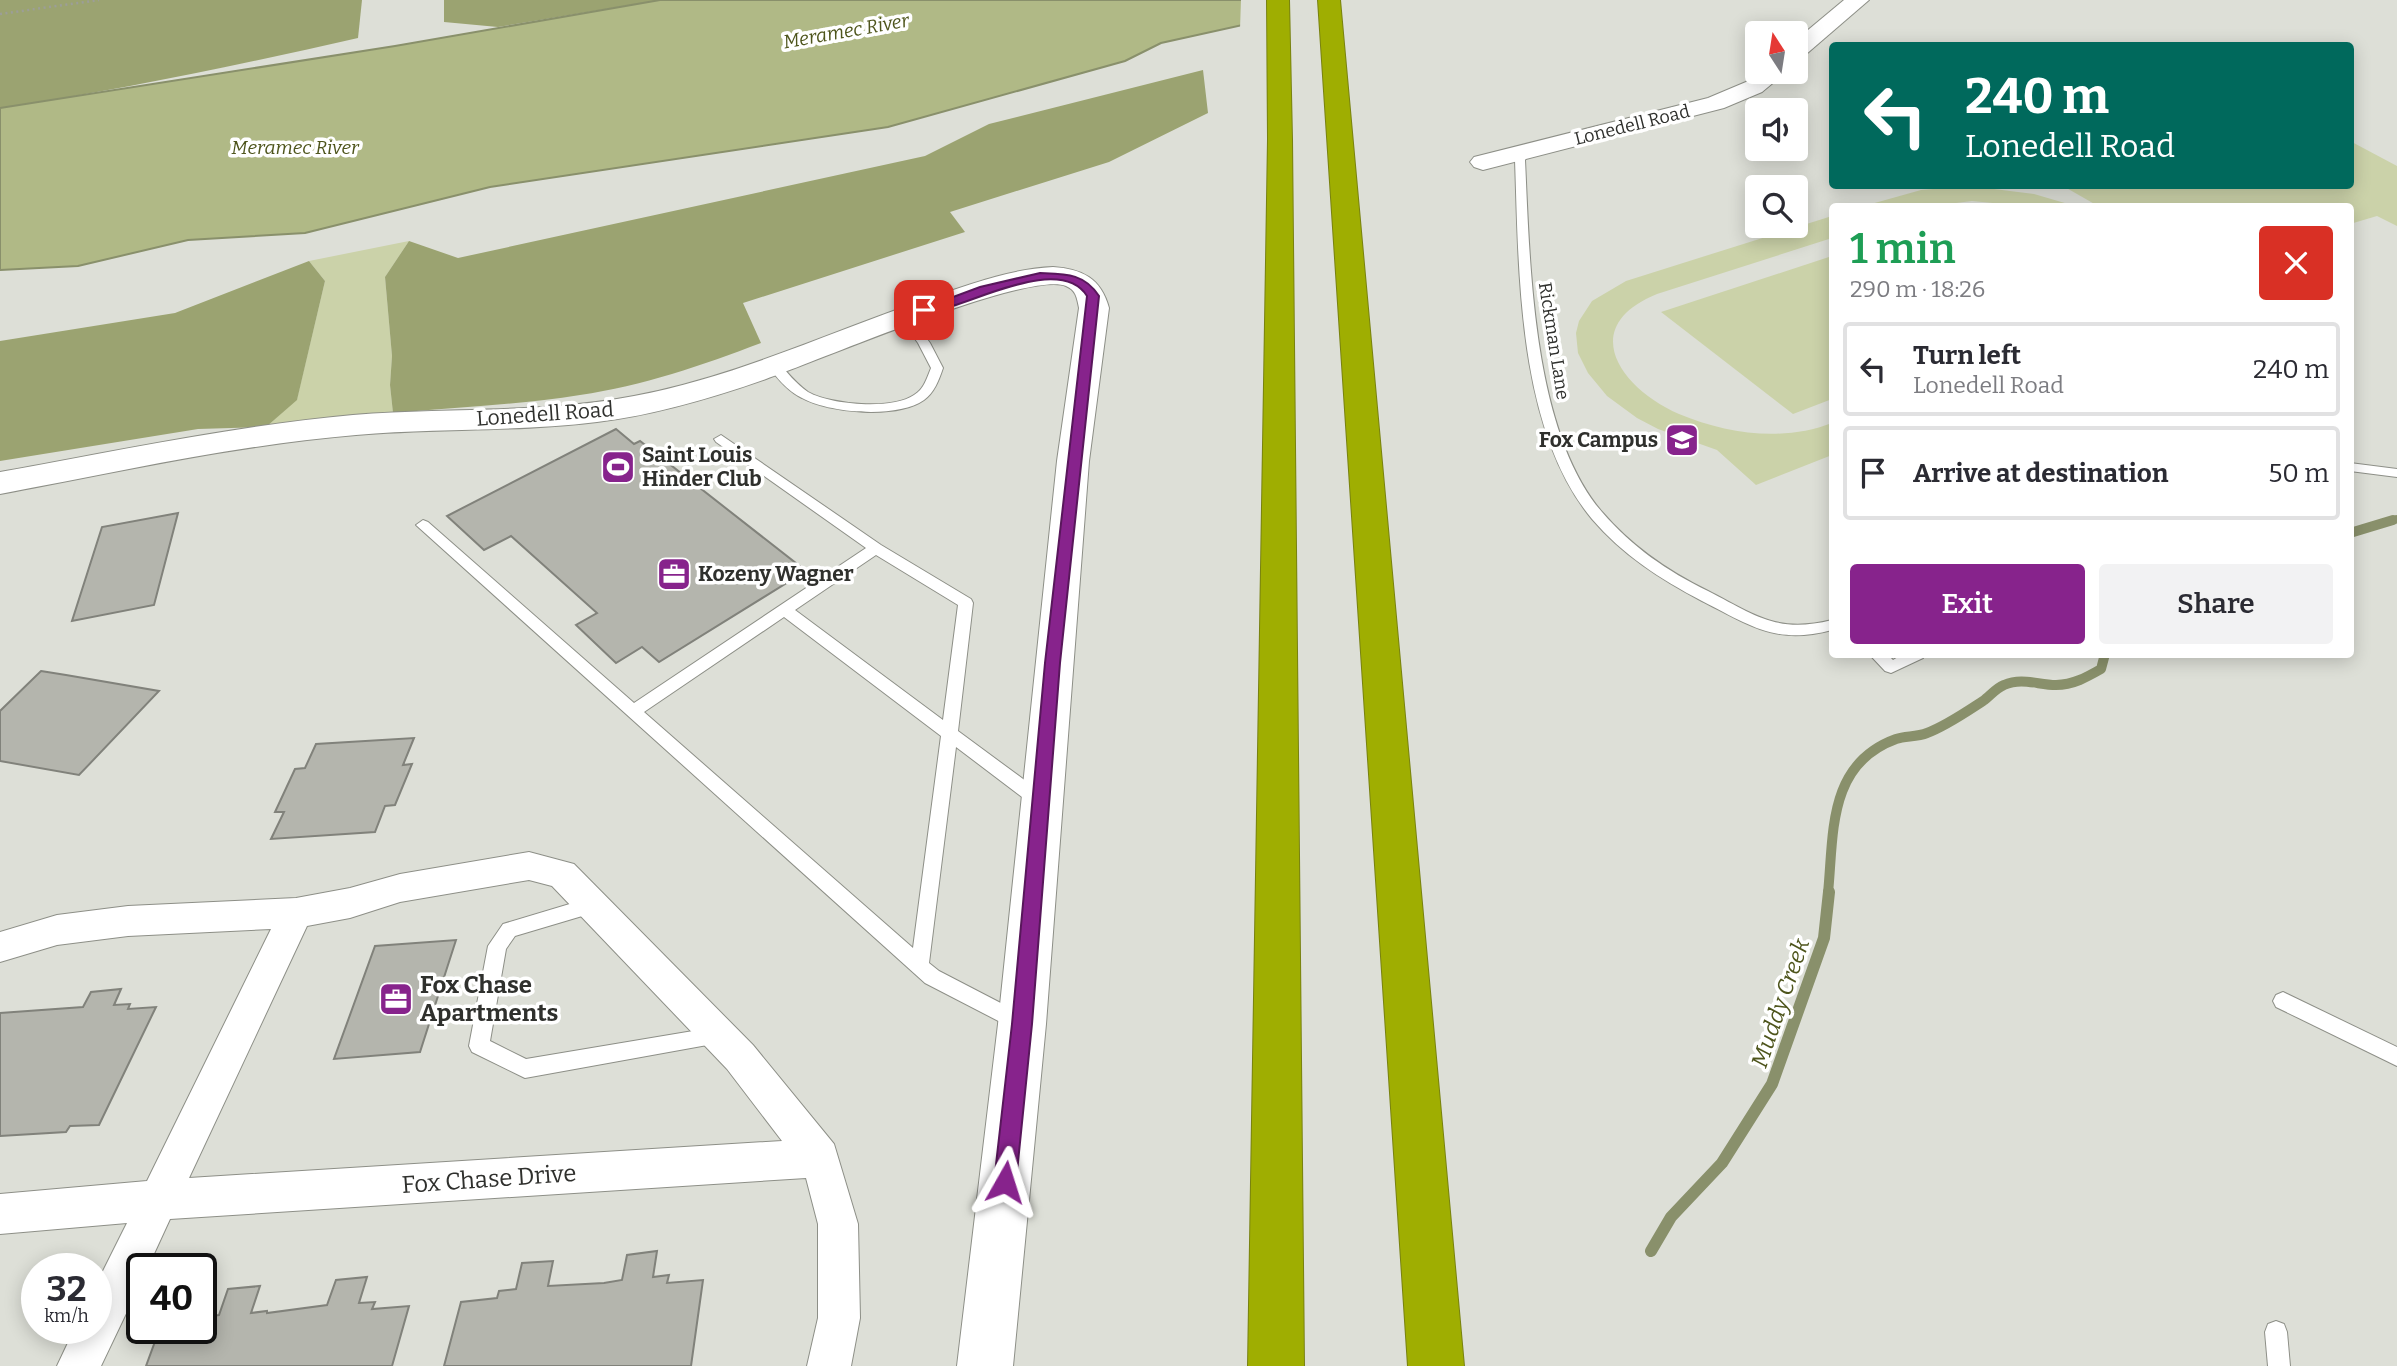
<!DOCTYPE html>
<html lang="en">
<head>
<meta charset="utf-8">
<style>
	:root { --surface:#fff; --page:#f2f2f3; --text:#2b2b33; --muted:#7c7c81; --line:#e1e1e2; --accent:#87238c }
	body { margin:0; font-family:Bitter,serif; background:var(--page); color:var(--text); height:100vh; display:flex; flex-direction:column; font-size:26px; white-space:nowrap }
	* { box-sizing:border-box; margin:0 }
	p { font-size:23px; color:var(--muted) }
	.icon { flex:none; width:38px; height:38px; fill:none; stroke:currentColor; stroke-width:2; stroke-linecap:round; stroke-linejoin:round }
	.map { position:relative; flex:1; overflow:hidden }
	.drawer { position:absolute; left:1829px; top:203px; width:525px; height:455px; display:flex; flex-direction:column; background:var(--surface); border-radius:7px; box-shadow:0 4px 18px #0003 }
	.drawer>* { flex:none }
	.banner { position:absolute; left:1829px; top:42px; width:525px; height:147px; border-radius:7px; box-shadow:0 4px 18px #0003; background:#00695c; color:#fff; overflow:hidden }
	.needle { width:46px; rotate:348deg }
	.fabs { position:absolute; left:1745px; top:21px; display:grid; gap:14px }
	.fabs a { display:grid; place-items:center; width:63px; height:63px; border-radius:7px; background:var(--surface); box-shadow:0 4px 18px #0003; font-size:35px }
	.speed { position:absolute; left:21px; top:1253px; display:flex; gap:14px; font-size:35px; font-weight:700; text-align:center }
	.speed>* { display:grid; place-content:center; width:91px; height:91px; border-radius:50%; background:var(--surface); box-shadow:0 4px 18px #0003; line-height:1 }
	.speed small { font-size:18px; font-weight:400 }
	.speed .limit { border:4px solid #111; border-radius:10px; background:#fff; color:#111 }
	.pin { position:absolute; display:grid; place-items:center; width:60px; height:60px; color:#fff; margin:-30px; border-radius:14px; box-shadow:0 4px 10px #0006 }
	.me { position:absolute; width:77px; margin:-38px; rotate:6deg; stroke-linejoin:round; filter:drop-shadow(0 0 5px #0008) }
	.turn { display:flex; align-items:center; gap:24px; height:147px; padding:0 21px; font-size:32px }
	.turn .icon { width:91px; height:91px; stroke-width:2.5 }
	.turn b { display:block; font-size:49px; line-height:60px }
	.round { display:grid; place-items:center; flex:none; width:74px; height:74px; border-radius:7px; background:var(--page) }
	.head { display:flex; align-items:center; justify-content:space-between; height:119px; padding:0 21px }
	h1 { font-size:42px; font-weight:600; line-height:52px; color:#1e9e55 }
	.cta { display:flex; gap:14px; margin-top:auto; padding:14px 21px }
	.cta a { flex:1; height:80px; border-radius:7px; background:var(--accent); color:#fff; font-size:28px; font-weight:600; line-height:80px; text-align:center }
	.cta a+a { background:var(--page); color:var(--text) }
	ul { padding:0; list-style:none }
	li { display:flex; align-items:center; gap:21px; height:94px; margin:0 14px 10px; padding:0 7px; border:4px solid var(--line); border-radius:7px }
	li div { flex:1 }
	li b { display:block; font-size:26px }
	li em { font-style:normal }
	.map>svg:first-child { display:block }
	.green { fill:#cbd2a9 }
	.forest { fill:#9ba371 }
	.water { fill:#b0b986; stroke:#89906b; stroke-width:2 }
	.pier { fill:#dddfd7 }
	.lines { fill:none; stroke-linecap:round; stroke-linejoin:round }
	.stream-far2 { stroke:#89906b; stroke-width:8 }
	.stream-far1 { stroke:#89906b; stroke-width:10 }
	.stream { stroke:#89906b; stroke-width:12 }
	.building { fill:#b4b5ad; stroke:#81827b; stroke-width:2 }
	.service-casing { stroke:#8d8f87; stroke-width:2 }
	.minor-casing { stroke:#8d8f87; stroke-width:2 }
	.tertiary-casing { stroke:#8d8f87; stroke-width:2 }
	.motorway-casing { stroke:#788210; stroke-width:2 }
	.path { stroke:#9c9e98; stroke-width:2.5; stroke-dasharray:2 3.5; stroke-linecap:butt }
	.service { fill:#fff; fill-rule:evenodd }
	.minor { fill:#fff; fill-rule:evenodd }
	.tertiary { fill:#fff; fill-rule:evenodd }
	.motorway { fill:#9fae01; fill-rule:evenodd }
	.route { fill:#87238c; stroke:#58175b; stroke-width:2 }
	.labels { text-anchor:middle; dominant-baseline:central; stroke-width:7; stroke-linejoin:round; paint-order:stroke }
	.far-street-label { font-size:18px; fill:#2f302d; stroke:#fff }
	.far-water-label { font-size:19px; font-style:italic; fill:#4e551c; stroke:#fff }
	.street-label { font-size:21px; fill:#2f302d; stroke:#fff }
	.poi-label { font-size:21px; font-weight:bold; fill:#2f302d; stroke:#fff; text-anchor:start }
	.water-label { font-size:23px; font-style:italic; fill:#4e551c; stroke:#fff }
	.near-poi-label { font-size:24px; font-weight:bold; fill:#2f302d; stroke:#fff; text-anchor:start }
	.near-street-label { font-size:24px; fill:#2f302d; stroke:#fff }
</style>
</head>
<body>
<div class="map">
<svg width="2397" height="1366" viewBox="0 0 2397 1366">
	<rect width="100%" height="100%" fill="#dddfd7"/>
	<g class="green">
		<path d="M2350,141L2397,166V226L2377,216L2350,224V206H2098L2063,186H2350Z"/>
		<path d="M1970,186L2034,194L2075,206H2024L1972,201L1932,206H1864L1921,190Z"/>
		<path d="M1832,216V238L1657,294C1576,327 1621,389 1679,414C1727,434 1783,442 1832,423V455L1756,485L1717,450L1658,429L1637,418L1607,396L1588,373L1578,353L1576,333L1579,321L1592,301L1626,281Z"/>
		<path d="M409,241L385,277L392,356L390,385L393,413L266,427L297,399L325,281L309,261Z"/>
		<path d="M1832,256V399L1793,414L1661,312Z"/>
	</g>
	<g class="forest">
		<path d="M0,0H362L358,38C239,65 121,90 0,108Z"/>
		<path d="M444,0H660L498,27L444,22Z"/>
		<path d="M1203,70L1208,113L1109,162L950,212L965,232L743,303L761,343C703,365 642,386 580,395C519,405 455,407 393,413L390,385L392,356L385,277L409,241L458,258L925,156L989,124Z"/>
		<path d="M309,261L325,281L297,400L266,427L198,429L0,461V341L175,313Z"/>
	</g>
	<path class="water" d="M660,0H1356L1161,43L1125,61L888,127L490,187L305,233L188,240L78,266L0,270V108L395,46Z"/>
	<path class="pier" d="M1241,0H1359L1356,3L1240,29Z"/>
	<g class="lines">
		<path class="stream-far2" d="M2388,522L2397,519"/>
		<g class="stream-far1">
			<path d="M2350,533L2393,520"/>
			<path d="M1828,893C1834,834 1827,764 1896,739C1906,736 1917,737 1927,733C1946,726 1966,712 1983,701C1990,696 1996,688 2004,685C2022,677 2038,685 2056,685C2073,685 2087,677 2101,669L2105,654"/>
		</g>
		<path class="stream" d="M1651,1251L1671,1217L1722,1163L1772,1084L1824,938L1829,892"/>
	</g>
	<g class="building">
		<path d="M616,429L634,444L640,441L806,571L659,662L642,647L616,663L576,625L597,613L511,536L484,550L447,516Z"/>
		<path d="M178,513L154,605L72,621L102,527Z"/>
		<path d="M41,671L66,675L159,691L79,775L0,761V711Z"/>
		<path d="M414,738L403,765L412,764L395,805L385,806L375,832L271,839L284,812H275L295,769L305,768L316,744Z"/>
		<path d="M456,940L420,1052L334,1059L375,946Z"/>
		<path d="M121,989L114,1005L130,1004L128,1009L156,1007L99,1125L70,1126L66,1132L0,1136V1013L83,1007L91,992Z"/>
		<path d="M657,1251L653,1277L669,1275L667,1283L703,1280L691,1366H444L461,1302L497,1298L499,1291L516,1289L522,1263L553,1261L548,1286L604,1283L622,1280L627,1255Z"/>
		<path d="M367,1277L359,1303L375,1302L372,1309L409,1306L392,1366H146L160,1328H201V1317L219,1315L228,1289L260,1286L251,1313L267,1311V1313L327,1305L336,1280Z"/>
	</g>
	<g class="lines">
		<g class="service-casing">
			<g id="service">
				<path d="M1525,149L1530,152L1525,160C1530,264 1532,430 1602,512C1632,547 1667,571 1708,591C1755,615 1777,634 1832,620V630C1776,645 1751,626 1702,601C1660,579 1623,555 1592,519C1517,429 1519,271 1515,160L1521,150Z"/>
				<path d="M905,313L909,314L930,343L943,368C939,380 934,393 924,400C897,419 829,413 802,398C787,391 776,377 767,364L773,360L777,361C787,372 796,384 808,392C831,405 892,410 914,395C924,389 927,378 931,368L918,343L899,317Z"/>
				<path d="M721,435L881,545L971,599L973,603L958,731L1046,796L1048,801L1046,806L1040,808L1034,806L956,747L929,963L939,971L1024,1015L1027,1021L1024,1027L1017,1030L1010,1027L925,983L416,525L423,520L428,522L634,703L866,548L716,442L714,439ZM876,555L958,605L943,720L795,610ZM784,617L941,736L913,948L644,712Z"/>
				<path d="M2350,463L2397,469V477L2350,471Z"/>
				<path d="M1869,654H1887L1893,660L1903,654H1925L1923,658L1891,673L1885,671Z"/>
				<path d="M593,897L599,899L602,905L599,911L515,936L506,949L490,1041L526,1059L717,1027L724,1030L727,1036L724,1042L525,1078L472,1052L469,1046L488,946L503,924Z"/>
				<path d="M2283,992L2397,1047V1066L2276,1007L2273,1001L2276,995Z"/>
				<path d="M2276,1321L2284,1324L2287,1332L2290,1366H2268L2265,1332L2268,1324Z"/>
			</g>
		</g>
		<g class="minor-casing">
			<path id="minor" d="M529,852L574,864L753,1045L834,1144L858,1224L860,1318L851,1366H807L818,1318V1224L806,1178L170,1219L147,1269H142V1280L101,1366H57L75,1328H96V1285L127,1223L0,1234V1194L147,1181L271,929L128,936L57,945L0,962V932L57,915L128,906L296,898L350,888L400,874ZM529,880L552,886L727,1069L782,1141L189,1178L307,926L350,918L400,902Z"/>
		</g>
		<g class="tertiary-casing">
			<g id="tertiary">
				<path d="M1844,0H1869L1804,56L1796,58V40Z"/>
				<path d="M1760,72H1786L1762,92L1724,108L1483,170L1474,167L1470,162L1474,157L1708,98L1746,82Z"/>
				<path d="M1053,267C1082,269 1101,278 1109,308L1089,461L1046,1024L1013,1366H957L998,1024L1057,461L1079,308C1077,298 1076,290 1066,286C1029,270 815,362 766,379C712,398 655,415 597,422C517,432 436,428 356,435C236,445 118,472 0,494V472C117,451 234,426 353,415C447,407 542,414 634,396C736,377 830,332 927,299C968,285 1010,269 1053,267Z"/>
			</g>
		</g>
		<g class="motorway-casing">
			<g id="motorway">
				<path d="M1267,0H1289L1292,139L1304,1366H1248L1268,139Z"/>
				<path d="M1318,0H1340L1464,1366H1408Z"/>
			</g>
		</g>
		<path class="path" d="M0,14L99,0"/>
		<use href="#service" class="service"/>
		<use href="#minor" class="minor"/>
		<use href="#tertiary" class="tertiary"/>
		<use href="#motorway" class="motorway"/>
	</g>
	<path class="route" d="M1040,273C1065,274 1084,273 1099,296L1060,663L1032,1024L1016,1182L1013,1189L1005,1192L998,1189L994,1182L1012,1024L1045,663L1087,296C1055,246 938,326 918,310L980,287Z"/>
	<defs>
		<g id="school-square" transform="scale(1.75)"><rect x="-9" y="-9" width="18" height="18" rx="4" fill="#87238c" stroke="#fff"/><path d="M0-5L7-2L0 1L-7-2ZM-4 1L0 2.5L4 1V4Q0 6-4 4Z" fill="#fff"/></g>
		<g id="stadium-square" transform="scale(1.75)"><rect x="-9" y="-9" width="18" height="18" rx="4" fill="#87238c" stroke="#fff"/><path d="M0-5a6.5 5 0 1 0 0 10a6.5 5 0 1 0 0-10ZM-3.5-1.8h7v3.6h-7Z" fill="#fff"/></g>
		<g id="office-square" transform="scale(1.75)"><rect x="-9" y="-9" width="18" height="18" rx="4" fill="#87238c" stroke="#fff"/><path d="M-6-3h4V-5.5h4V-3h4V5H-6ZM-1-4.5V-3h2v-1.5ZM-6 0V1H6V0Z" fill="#fff"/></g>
	</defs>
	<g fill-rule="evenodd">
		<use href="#school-square" x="1682" y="440"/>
		<use href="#stadium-square" x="618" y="467"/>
		<use href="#office-square" x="674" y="574"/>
		<use href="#office-square" x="396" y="999"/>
	</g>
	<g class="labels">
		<g class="far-street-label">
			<text transform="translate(1632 125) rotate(-14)">Lonedell Road</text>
			<text transform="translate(1554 341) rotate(81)">Rickman Lane</text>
		</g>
		<g class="far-water-label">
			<text transform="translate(846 31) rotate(-10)">Meramec River</text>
			<text x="295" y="147">Meramec River</text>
		</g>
		<g class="street-label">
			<text transform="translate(545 414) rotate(-4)">Lonedell Road</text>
		</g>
		<g class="poi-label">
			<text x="1658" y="440" text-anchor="end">Fox Campus</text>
			<text x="642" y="455">Saint Louis<tspan x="642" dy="24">Hinder Club</tspan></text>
			<text x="698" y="574">Kozeny Wagner</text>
		</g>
		<g class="water-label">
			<text transform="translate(1780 1003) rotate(-71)">Muddy Creek</text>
		</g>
		<g class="near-poi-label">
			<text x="420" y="985">Fox Chase<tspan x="420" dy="28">Apartments</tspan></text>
		</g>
		<g class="near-street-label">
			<text transform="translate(489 1179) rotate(-4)">Fox Chase Drive</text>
		</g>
	</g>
</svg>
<div class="fabs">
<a><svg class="needle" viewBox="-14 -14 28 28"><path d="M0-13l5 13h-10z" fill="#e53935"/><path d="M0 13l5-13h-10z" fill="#7c7c81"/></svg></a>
<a><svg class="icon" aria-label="sound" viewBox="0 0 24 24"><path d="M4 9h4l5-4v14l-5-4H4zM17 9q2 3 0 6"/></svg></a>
<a><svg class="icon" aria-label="search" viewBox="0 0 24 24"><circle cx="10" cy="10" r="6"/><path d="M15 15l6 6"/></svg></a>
</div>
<div class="speed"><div>32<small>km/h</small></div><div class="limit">40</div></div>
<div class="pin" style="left:924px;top:310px;background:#d93025"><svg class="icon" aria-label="arrive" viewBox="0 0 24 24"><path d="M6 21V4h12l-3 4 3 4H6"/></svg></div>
<svg class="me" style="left:1005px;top:1182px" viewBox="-20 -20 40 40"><path d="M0-17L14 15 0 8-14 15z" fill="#87238c" stroke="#fff" stroke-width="4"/></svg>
<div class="banner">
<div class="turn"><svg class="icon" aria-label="left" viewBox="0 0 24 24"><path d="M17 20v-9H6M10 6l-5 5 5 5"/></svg><div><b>240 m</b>Lonedell Road</div></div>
</div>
<section class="drawer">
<div class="head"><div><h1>1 min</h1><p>290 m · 18:26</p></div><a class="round" style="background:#d93025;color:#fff"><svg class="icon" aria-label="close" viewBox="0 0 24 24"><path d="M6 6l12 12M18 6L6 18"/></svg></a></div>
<ul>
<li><svg class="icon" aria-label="left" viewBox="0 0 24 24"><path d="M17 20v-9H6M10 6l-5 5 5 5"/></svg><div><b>Turn left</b><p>Lonedell Road</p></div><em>240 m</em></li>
<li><svg class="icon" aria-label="arrive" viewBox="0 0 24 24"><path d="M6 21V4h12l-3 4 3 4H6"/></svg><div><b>Arrive at destination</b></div><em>50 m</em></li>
</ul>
<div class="cta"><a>Exit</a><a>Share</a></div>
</section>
</div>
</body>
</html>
